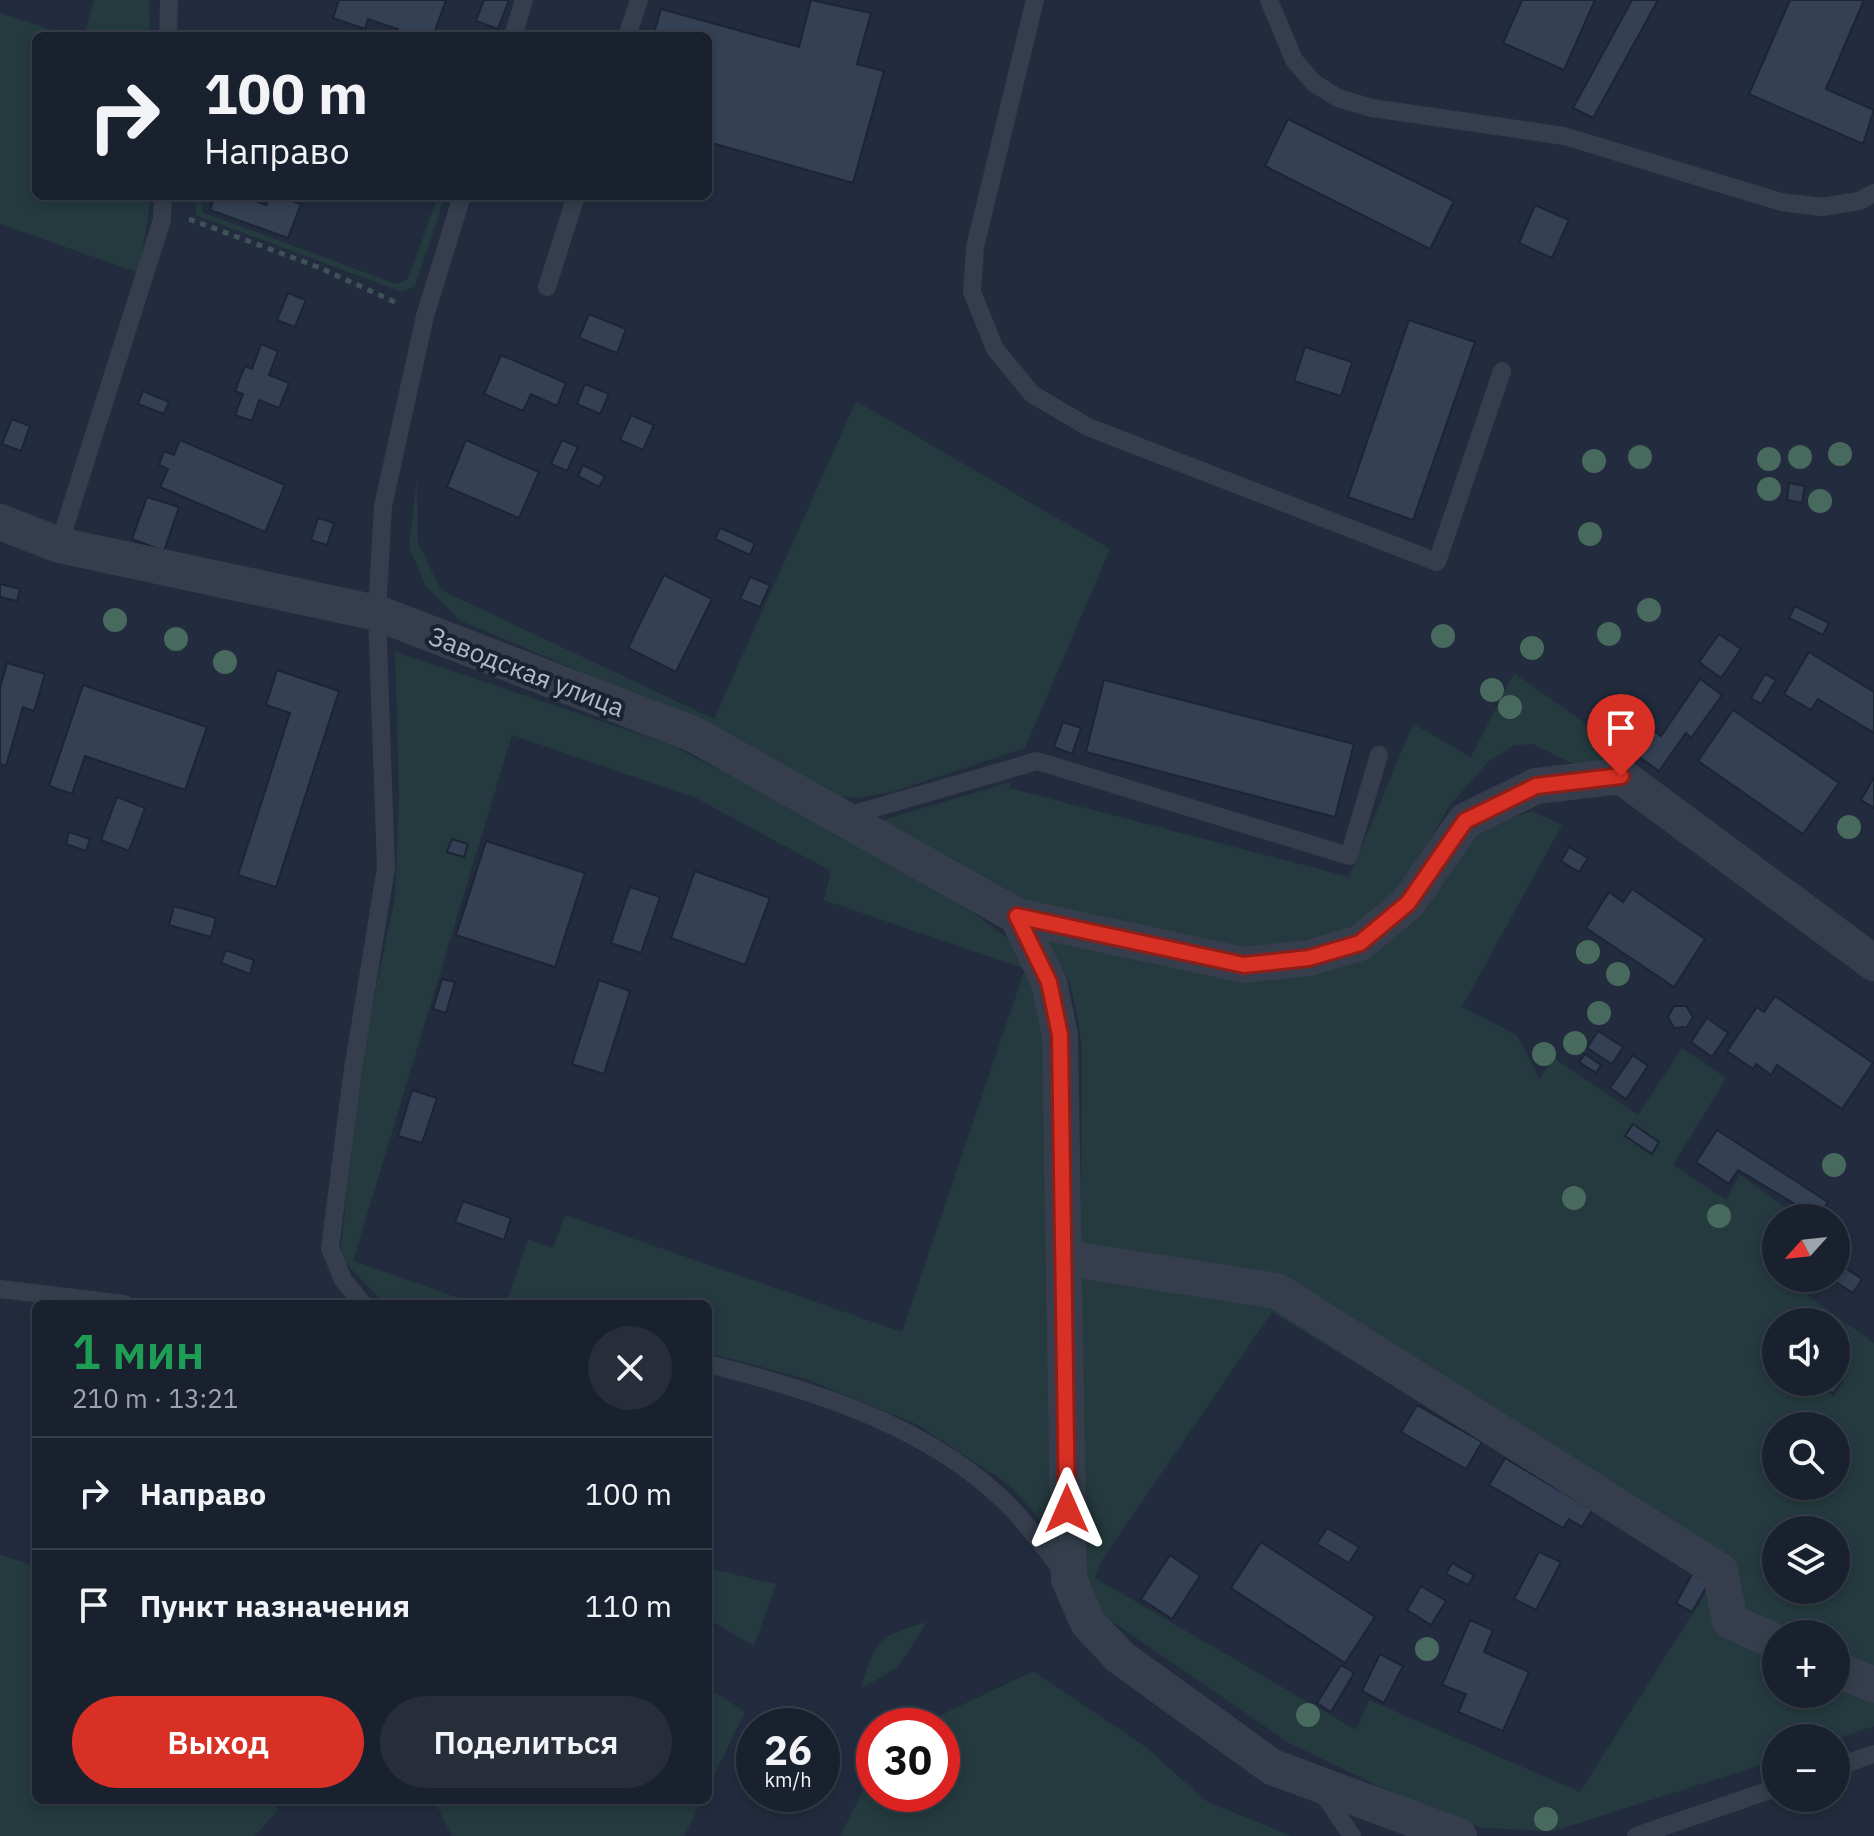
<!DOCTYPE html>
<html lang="ru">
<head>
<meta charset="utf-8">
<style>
	:root { --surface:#1a212e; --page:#272e3a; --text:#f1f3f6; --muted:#9fa3aa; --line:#383e4a; --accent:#d93025 }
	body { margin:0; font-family:"IBM Plex Sans",sans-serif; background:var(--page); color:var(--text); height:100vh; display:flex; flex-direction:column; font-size:30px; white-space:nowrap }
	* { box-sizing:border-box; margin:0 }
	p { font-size:26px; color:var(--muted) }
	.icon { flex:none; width:44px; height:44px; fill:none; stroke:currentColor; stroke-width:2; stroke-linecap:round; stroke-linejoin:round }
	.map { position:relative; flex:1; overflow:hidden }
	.details { position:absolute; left:32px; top:1300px; width:680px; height:504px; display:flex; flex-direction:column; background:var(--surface); border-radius:12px; box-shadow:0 4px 12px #0003,0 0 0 2px var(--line) }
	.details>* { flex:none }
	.top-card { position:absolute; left:32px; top:32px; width:680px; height:168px; border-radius:12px; box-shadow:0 4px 12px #0003,0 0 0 2px var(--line); background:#1a212e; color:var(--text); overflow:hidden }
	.needle { width:52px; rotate:243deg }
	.controls { position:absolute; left:1762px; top:1204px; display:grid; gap:16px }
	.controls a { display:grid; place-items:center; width:88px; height:88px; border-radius:50%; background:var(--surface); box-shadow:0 4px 12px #0003,0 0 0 2px var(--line); font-size:40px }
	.speed { position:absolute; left:736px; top:1708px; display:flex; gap:16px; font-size:40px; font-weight:700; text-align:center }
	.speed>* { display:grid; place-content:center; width:104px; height:104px; border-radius:50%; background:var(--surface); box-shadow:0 4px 12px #0003,0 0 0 2px var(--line); line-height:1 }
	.speed small { font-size:20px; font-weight:400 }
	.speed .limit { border:12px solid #d22; background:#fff; color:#111 }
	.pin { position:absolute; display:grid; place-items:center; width:68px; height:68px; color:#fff; margin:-82px -34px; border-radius:50% 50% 50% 0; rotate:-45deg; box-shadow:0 0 8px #0007 }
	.pin .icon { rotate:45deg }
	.me { position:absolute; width:88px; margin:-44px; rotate:0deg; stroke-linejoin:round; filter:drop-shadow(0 0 6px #0008) }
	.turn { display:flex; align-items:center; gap:28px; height:168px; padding:0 40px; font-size:36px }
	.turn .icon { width:104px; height:104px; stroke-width:2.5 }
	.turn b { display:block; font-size:56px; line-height:68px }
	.round { display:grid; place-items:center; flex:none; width:84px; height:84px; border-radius:42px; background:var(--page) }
	.head { display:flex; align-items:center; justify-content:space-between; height:136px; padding:0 40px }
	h1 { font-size:48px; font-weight:600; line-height:60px; color:#1e9e55 }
	.primary-button { display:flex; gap:16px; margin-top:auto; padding:16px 40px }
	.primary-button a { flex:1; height:92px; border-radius:48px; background:var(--accent); color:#fff; font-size:32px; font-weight:600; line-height:92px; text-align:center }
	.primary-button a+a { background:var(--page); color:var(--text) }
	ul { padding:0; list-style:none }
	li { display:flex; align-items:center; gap:24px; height:112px; padding:0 40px; border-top:2px solid var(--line) }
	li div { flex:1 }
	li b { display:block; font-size:30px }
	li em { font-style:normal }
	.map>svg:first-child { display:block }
	.green { fill:#243a3e; fill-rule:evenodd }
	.building { fill:#344054; stroke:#1d2534; stroke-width:2 }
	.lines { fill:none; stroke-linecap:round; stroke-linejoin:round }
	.path { stroke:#3d5357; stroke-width:5; stroke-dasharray:6 6; stroke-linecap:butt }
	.service { stroke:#363e4d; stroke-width:18 }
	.minor { stroke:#363e4d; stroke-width:36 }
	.tree { fill:#48695d }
	.route-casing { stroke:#8d1f18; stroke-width:20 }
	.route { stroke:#d93025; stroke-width:14 }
	.labels { text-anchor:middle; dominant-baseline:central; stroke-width:8; stroke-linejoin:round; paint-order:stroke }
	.street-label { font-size:26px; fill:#b1b9c9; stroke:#1b2332 }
</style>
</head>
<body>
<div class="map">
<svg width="1874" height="1836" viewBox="0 0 1874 1836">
	<rect width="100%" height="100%" fill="#222c3e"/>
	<g class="green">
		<path d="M94,0H149L150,36H84Z"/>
		<path d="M0,13L71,36H36V196H151L139,273L0,224Z"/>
		<path d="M195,196H201L202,212L396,284L408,279L438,196H445L415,286L402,292L196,215Z"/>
		<path d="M856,401L1110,549L1025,748L895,791L861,798L834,796L712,727L459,620L426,586L409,547L417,479L418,543L441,590L714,719Z"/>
		<path d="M395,652L669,744L926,877L1007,938L1025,959L1048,1015L1056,1545L1034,1512L1008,1484L918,1425L807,1379L708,1353V1304H506L528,1239L553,1248L565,1215L902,1332L1025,969L824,900L831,871L696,798L512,735L353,1261L476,1304H385L340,1257L361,1061L395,897L399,796Z"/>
		<path d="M1514,673L1636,759L1606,770L1569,762L1533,744L1515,745L1489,761L1450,805L1398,896L1344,937L1244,951L1007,901L876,822L1011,782L1009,788L1349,877L1413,724L1471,757Z"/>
		<path d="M1532,811L1562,825L1462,1007L1517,1035L1539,1079L1554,1058L1638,1115L1682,1048L1726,1078L1673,1165L1726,1200L1740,1175L1800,1218H1776V1278H1817L1807,1295L1874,1343V1726L1836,1739L1776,1738V1760L1554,1831L1483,1828L1422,1807L1289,1743L1107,1618L1089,1587L1078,1540L1082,1049C1075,997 1072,974 1040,931L1362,959C1413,927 1439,881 1470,831ZM1272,1312L1713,1581L1580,1792L1369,1700L1356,1730L1095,1578L1102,1560ZM1776,1322H1836V1382H1776ZM1776,1426H1836V1486H1776ZM1776,1530H1836V1590H1776ZM1776,1634H1836V1694H1776Z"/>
		<path d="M0,1555L36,1566V1800H275L278,1810L255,1836H0Z"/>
		<path d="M708,1568L776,1584L754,1646L708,1619Z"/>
		<path d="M927,1622L898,1667L861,1689C875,1640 877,1637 927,1622Z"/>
		<path d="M1033,1671L1147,1748L1206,1801L1291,1836H840L874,1769V1794H942V1726H918Z"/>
		<path d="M708,1688L745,1712L708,1787Z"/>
		<path d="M434,1800H702L684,1836H452Z"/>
	</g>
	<g class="building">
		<path d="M339,0H446L433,36H395L398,29L368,19L365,29L333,18Z"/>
		<path d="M484,0H509L498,29L476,21Z"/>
		<path d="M811,0L871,13L857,64L884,71L853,183L708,142V36H653L661,9L799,47Z"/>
		<path d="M1522,0H1595L1564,70L1503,43Z"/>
		<path d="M1632,0H1658L1593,118L1573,108Z"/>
		<path d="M1790,0H1864L1826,89L1874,110L1863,144L1749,94Z"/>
		<path d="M1288,119L1454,201L1430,249L1265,166Z"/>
		<path d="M215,196H244L266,205L270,196H278L301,204L288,238L210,210Z"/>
		<path d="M1535,205L1569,220L1552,258L1519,243Z"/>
		<path d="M288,293L306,300L295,327L277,320Z"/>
		<path d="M589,314L626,329L617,353L579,338Z"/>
		<path d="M1409,320L1475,342L1413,520L1348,497Z"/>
		<path d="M261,344L278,351L269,375L289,383L279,408L259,400L252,421L235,415L243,394L235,391L245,366L252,369Z"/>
		<path d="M1305,347L1352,362L1341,396L1294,381Z"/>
		<path d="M501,355L566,383L557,406L531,394L523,411L484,394Z"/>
		<path d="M585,384L609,394L600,414L577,404Z"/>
		<path d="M143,391L169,402L164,414L138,404Z"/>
		<path d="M631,415L654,425L643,450L620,440Z"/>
		<path d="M12,419L30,426L21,451L2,444Z"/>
		<path d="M180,440L285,485L265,532L160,487L168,469L159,465L164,451L174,455Z"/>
		<path d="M466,440L539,472L519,518L447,487Z"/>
		<path d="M562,440L578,447L567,471L551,464Z"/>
		<path d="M583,465L605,476L599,487L578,476Z"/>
		<path d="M1789,483L1805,486L1802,503L1787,500Z"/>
		<path d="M147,497L179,507L164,551L132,539Z"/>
		<path d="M318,518L334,523L327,545L311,540Z"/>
		<path d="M720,528L755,543L750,555L715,539Z"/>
		<path d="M664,575L712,599L676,672L628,648Z"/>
		<path d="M750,577L770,585L760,607L740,599Z"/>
		<path d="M0,584L20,589L17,601L0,597Z"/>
		<path d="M1795,606L1829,623L1823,635L1789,618Z"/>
		<path d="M1719,634L1741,649L1721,678L1699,662Z"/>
		<path d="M1809,652L1874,692V733L1818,699L1811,710L1784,694Z"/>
		<path d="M7,663L45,674L34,711L23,707L6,766L0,764V688Z"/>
		<path d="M277,670L339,691L276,887L238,875L290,713L266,705Z"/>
		<path d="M1765,674L1776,680L1761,704L1751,698Z"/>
		<path d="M1700,679L1722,695L1691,738L1686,733L1659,771L1629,750L1646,725L1661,736Z"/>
		<path d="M1104,680L1354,744L1335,817L1086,752Z"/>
		<path d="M83,685L207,727L185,790L85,756L72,794L49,786Z"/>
		<path d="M1733,710L1839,783L1803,834L1698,761Z"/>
		<path d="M1063,722L1081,728L1072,754L1054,747Z"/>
		<path d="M1874,777V808L1861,800Z"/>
		<path d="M117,797L145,808L129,851L101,840Z"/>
		<path d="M69,832L90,839L86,851L66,844Z"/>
		<path d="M452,839L468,844L464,857L447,852Z"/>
		<path d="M486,841L585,873L555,967L456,935Z"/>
		<path d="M1569,847L1588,858L1579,872L1561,861Z"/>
		<path d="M695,871L770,898L745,965L671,938Z"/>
		<path d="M630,887L660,897L641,953L611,943Z"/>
		<path d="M1632,889L1705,939L1674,987L1586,928L1609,892L1623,902Z"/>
		<path d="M174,906L216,918L211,937L169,925Z"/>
		<path d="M226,950L254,960L250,974L221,963Z"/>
		<path d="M442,979L455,982L446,1013L433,1009Z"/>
		<path d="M599,980L630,991L604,1074L572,1064Z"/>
		<path d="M1775,996L1873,1063L1842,1109L1777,1065L1771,1075L1756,1064L1753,1069L1727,1051L1757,1007L1764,1012Z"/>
		<path d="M1674,1006H1686L1693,1017L1687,1027L1674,1028L1668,1017Z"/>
		<path d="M1707,1018L1728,1033L1712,1057L1691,1042Z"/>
		<path d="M1598,1031L1623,1047L1612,1064L1587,1048Z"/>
		<path d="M1585,1054L1601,1065L1596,1073L1579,1062Z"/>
		<path d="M1633,1055L1648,1066L1626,1099L1610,1088Z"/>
		<path d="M412,1090L437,1098L422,1143L398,1136Z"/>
		<path d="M1633,1124L1659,1142L1652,1154L1625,1136Z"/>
		<path d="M1717,1130L1828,1202L1818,1218L1738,1170L1729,1184L1696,1162Z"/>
		<path d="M463,1201L511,1218L504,1240L455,1222Z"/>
		<path d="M1838,1263L1862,1279L1853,1293L1830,1278H1836Z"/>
		<path d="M1836,1377L1842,1381L1833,1394L1816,1382H1836Z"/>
		<path d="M1417,1405L1482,1442L1466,1469L1401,1432Z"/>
		<path d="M1505,1458L1592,1510L1582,1527L1569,1519L1563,1528L1489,1485Z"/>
		<path d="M1327,1528L1359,1547L1349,1563L1317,1544Z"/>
		<path d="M1261,1542L1375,1617L1345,1663L1231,1588Z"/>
		<path d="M1539,1552L1561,1562L1536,1610L1514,1599Z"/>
		<path d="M1170,1555L1200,1576L1172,1619L1141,1599Z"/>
		<path d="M1452,1563L1474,1575L1468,1585L1446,1574Z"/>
		<path d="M1694,1571L1710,1581L1692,1612L1676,1603Z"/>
		<path d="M1421,1586L1446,1601L1431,1625L1407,1610Z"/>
		<path d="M1470,1620L1493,1630L1484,1652L1529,1672L1503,1731L1458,1712L1466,1694L1442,1685Z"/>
		<path d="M1380,1654L1403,1666L1384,1703L1362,1691Z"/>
		<path d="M1341,1665L1354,1673L1331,1712L1317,1703Z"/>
	</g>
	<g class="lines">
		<path class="path" d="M189,219L318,267L399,304"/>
		<g class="service">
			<path d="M1035,0L975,247L972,292L995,349L1032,394L1088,427L1437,562L1502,371"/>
			<path d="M1269,0L1294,60L1314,83L1338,98L1372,108L1564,136L1781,202L1822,207L1859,201L1874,193"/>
			<path d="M168,36L169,0"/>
			<path d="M513,36L524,0"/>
			<path d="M627,36L639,0"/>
			<path d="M547,287L576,196"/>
			<path d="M59,545L162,220L163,196"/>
			<path d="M844,817L1037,761L1349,856L1379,755"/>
			<path d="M0,1289L124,1304"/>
			<path d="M363,1304L343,1280L330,1248L353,1069L386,868L377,613L383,506L425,316L462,196"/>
			<path d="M708,1364C816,1391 937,1428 1015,1512C1033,1532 1049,1554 1065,1574"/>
			<path d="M1836,1767L1874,1754"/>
			<path d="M1320,1789L1352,1836"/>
			<path d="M1636,1836L1776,1788"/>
		</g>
		<g class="minor">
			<path d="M0,522L59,545L377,613L695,735L1017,916L1244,965L1309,958L1360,943L1408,903L1465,821L1536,786L1621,776L1874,963"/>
			<path d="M1017,916L1049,982L1060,1035L1069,1579L1088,1623L1120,1657L1272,1767L1459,1836"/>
			<path d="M1065,1258L1277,1291L1720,1571L1730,1621L1776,1642"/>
			<path d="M1836,1669L1874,1685"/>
		</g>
	</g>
	<g class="tree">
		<circle cx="1840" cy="454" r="12"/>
		<circle cx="1640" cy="457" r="12"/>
		<circle cx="1800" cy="457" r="12"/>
		<circle cx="1769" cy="459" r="12"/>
		<circle cx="1594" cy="461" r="12"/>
		<circle cx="1769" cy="489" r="12"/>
		<circle cx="1820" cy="501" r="12"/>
		<circle cx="1590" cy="534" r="12"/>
		<circle cx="1649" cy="610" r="12"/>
		<circle cx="115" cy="620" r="12"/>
		<circle cx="1609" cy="634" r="12"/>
		<circle cx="1443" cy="636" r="12"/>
		<circle cx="176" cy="639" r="12"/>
		<circle cx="1532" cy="648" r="12"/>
		<circle cx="225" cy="662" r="12"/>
		<circle cx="1492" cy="690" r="12"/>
		<circle cx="1510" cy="707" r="12"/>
		<circle cx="1849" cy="827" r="12"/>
		<circle cx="1588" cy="952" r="12"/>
		<circle cx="1618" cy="974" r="12"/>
		<circle cx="1599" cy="1013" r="12"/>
		<circle cx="1575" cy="1043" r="12"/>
		<circle cx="1544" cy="1054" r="12"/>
		<circle cx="1834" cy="1165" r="12"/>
		<circle cx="1574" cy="1198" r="12"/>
		<circle cx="1719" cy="1216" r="12"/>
		<circle cx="1427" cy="1649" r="12"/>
		<circle cx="1308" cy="1715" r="12"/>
		<circle cx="1546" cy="1819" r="12"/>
	</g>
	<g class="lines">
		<g class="route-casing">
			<path id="route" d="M1067,1509L1060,1035L1049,982L1017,916L1244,965L1309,958L1360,943L1408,903L1465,821L1536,786L1621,776"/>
		</g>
		<use href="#route" class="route"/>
	</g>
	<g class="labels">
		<g class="street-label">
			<text transform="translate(527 671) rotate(21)">Заводская улица</text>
		</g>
	</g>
</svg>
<div class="controls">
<a><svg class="needle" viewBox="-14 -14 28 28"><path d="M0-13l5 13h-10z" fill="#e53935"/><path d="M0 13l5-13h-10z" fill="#9fa3aa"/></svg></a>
<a><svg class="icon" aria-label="sound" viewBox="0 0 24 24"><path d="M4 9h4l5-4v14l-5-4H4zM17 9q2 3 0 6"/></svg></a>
<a><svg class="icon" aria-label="search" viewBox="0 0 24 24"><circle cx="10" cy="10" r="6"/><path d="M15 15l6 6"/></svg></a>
<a><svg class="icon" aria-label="layers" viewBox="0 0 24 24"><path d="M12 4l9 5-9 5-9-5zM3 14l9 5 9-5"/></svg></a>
<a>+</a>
<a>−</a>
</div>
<div class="speed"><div>26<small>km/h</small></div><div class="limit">30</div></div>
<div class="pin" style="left:1621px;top:776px;background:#d93025"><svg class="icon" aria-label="arrive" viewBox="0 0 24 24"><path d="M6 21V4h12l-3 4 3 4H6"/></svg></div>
<svg class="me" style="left:1067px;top:1509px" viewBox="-20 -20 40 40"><path d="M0-17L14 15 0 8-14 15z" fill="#d93025" stroke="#fff" stroke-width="4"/></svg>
<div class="top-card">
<div class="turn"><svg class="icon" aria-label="right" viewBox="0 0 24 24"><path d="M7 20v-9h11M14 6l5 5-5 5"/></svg><div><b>100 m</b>Направо</div></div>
</div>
<section class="details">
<div class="head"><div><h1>1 мин</h1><p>210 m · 13:21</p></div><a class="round"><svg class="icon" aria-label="close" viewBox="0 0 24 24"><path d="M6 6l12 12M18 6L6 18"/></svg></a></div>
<ul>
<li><svg class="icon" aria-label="right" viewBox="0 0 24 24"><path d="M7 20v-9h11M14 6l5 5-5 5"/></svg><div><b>Направо</b></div><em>100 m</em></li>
<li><svg class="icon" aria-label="arrive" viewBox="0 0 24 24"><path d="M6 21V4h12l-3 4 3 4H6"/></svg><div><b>Пункт назначения</b></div><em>110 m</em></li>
</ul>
<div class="primary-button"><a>Выход</a><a>Поделиться</a></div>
</section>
</div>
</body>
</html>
